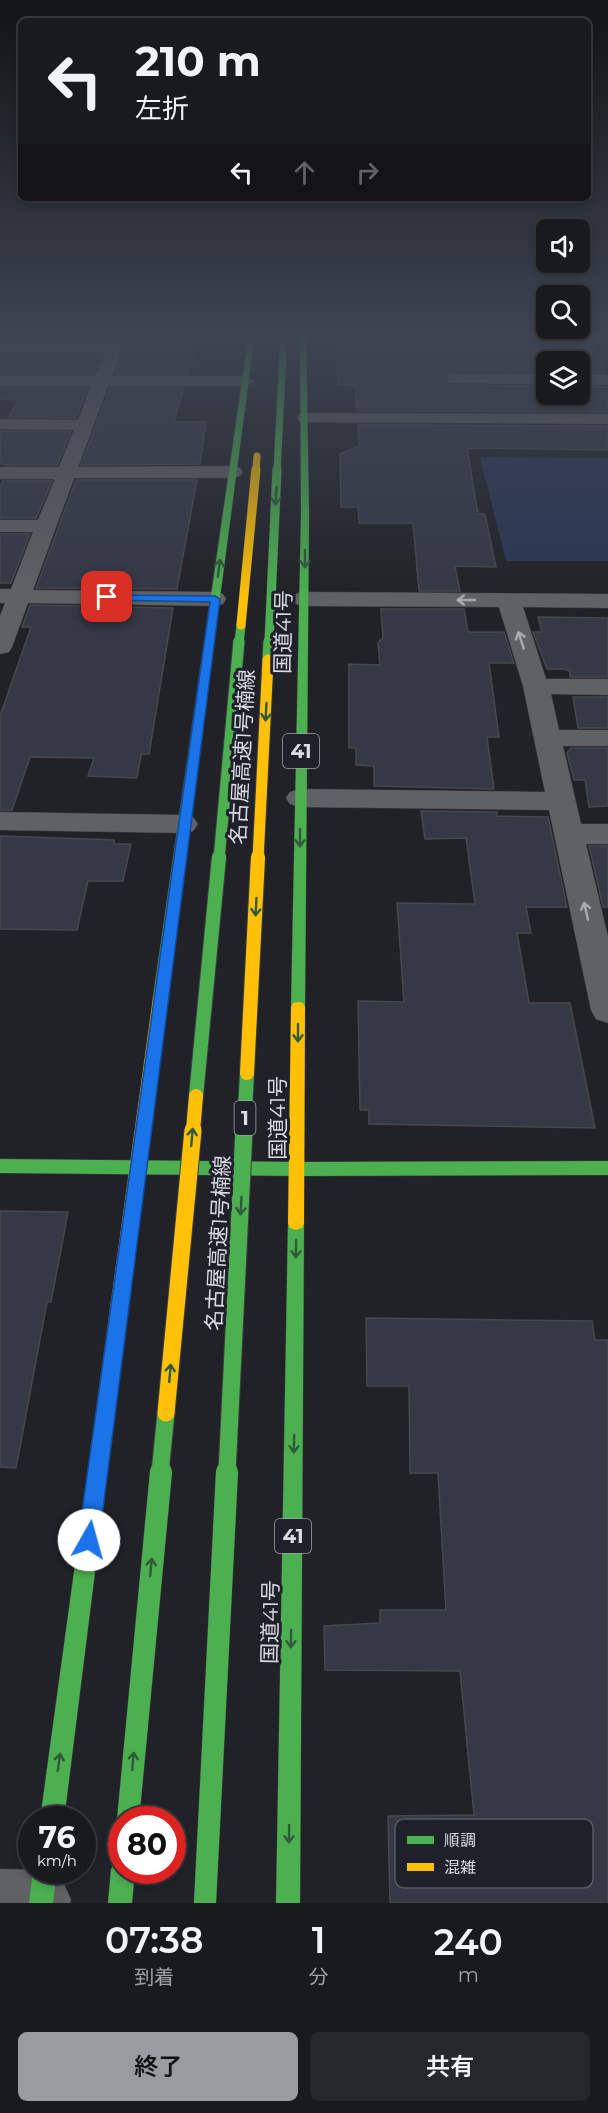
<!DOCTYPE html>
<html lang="ja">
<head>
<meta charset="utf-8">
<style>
	:root { --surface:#191a1d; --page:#26272a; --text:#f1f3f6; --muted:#9fa1a4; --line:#37383b; --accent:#999ba1 }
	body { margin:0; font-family:Montserrat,"Noto Sans JP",sans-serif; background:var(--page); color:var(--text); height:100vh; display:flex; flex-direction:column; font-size:22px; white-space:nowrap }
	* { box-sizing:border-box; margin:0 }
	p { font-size:20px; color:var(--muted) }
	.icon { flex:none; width:33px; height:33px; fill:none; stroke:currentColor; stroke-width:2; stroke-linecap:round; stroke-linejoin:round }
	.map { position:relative; height:1903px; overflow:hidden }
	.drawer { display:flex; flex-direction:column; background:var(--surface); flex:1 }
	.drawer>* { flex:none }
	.guide { position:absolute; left:18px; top:18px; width:573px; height:183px; border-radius:9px; box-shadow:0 3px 9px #0003,0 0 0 2px var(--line); background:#191a1d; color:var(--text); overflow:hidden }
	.fabs { position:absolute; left:536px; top:219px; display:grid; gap:12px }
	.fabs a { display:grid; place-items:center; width:54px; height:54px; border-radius:9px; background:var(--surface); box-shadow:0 3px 9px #0003,0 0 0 2px var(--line); font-size:30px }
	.speed { position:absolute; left:18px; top:1806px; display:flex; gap:12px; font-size:30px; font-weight:700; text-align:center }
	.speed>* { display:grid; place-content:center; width:78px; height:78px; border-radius:50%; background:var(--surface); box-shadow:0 3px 9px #0003,0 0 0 2px var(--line); line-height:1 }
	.speed small { font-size:15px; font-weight:400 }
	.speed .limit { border:9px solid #d22; background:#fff; color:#111 }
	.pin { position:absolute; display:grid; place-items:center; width:51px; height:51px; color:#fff; margin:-26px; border-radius:12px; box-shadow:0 3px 9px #0006 }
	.me { position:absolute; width:66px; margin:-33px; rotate:7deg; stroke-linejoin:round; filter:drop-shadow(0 0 4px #0008) }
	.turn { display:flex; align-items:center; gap:21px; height:126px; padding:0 18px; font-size:27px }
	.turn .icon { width:78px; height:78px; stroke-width:2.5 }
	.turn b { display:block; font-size:42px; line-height:51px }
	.lanes { display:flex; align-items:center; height:57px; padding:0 18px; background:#0003; justify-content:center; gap:30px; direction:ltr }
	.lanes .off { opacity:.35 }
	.eta { display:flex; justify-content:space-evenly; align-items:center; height:102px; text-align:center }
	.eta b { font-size:36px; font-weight:600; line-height:42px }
	.primary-button { display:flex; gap:12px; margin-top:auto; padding:12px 18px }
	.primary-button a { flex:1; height:69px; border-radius:9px; background:var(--accent); color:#111; font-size:24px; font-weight:600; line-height:69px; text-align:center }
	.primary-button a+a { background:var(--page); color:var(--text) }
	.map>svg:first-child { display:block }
	.green { fill:#2b3654 }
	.building { fill:#353946; stroke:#47484c; stroke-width:1.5 }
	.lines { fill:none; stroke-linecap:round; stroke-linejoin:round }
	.street-casing { stroke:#3c3e42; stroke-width:1 }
	.fast-casing { stroke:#3c3e42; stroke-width:1 }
	.slow-casing { stroke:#3c3e42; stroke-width:1 }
	.street { fill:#606165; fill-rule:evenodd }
	.fast { fill:#4caf50; fill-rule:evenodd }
	.slow { fill:#ffc107; fill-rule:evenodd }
	.fast-bridge-far5-casing { stroke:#3c3e42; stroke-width:8; stroke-linecap:butt }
	.fast-bridge-far4-casing { stroke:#3c3e42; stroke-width:10; stroke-linecap:butt }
	.fast-bridge-far3-casing { stroke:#3c3e42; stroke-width:13; stroke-linecap:butt }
	.fast-bridge-far2-casing { stroke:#3c3e42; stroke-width:16; stroke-linecap:butt }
	.fast-bridge-far1-casing { stroke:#3c3e42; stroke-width:19; stroke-linecap:butt }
	.fast-bridge-casing { stroke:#3c3e42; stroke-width:23; stroke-linecap:butt }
	.slow-bridge-far4-casing { stroke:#3c3e42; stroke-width:8; stroke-linecap:butt }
	.slow-bridge-far3-casing { stroke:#3c3e42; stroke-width:10; stroke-linecap:butt }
	.slow-bridge-far2-casing { stroke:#3c3e42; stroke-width:13; stroke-linecap:butt }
	.slow-bridge-far1-casing { stroke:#3c3e42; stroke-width:16; stroke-linecap:butt }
	.slow-bridge-casing { stroke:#3c3e42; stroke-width:19; stroke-linecap:butt }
	.fast-bridge-far5 { stroke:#4caf50; stroke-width:7 }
	.fast-bridge-far4 { stroke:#4caf50; stroke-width:9 }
	.fast-bridge-far3 { stroke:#4caf50; stroke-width:11 }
	.fast-bridge-far2 { stroke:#4caf50; stroke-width:14 }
	.fast-bridge-far1 { stroke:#4caf50; stroke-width:17 }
	.fast-bridge { stroke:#4caf50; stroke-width:22 }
	.slow-bridge-far4 { stroke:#ffc107; stroke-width:7 }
	.slow-bridge-far3 { stroke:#ffc107; stroke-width:9 }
	.slow-bridge-far2 { stroke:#ffc107; stroke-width:11 }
	.slow-bridge-far1 { stroke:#ffc107; stroke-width:14 }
	.slow-bridge { stroke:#ffc107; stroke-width:17 }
	.oneway { stroke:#305a39 }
	.oneway2 { stroke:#a9abb0 }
	.route { fill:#1a73e8; stroke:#114b97; stroke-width:1.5 }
	.labels { text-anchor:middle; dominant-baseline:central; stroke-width:6; stroke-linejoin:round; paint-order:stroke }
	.shield { fill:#1e212a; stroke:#a1a4ab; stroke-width:1.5 }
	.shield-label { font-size:20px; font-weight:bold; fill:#d9dce2 }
	.street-label { font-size:21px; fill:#d9dce2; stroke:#1e212a }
	.key { fill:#1e212a; stroke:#565961; stroke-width:1.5 }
	.key-label { font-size:16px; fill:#d9dce2 }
</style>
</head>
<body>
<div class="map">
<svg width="608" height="1903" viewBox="0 0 608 1903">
	<rect width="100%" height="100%" fill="#212227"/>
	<path class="green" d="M480,457L608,458V561H506Z"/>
	<g class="building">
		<path d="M0,333H110L106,341L0,340Z"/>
		<path d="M130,333H201L189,374H115Z"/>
		<path d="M391,338L392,341L594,345L606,373L579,372V362H546V372H455L447,374L445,380L449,385L546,386V394H579V386L608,387V412L357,411L355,385H338L337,339Z"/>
		<path d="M0,354L102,355L94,374H0Z"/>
		<path d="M0,388H88L76,418L9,417L18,400L0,399Z"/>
		<path d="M110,388H184L174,422H206L200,464L81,465Z"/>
		<path d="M358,425L608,426V450L467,448L478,514H485L496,567L455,566L460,591H419L413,523H359L358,507H341L340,454L359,446Z"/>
		<path d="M1,431L71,432L57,465H11L0,464Z"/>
		<path d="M76,480H197L177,589L36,588Z"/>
		<path d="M3,481H52L36,518H0V488Z"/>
		<path d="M0,534H30L11,583H0Z"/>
		<path d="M30,605L173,608L149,754H141L137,778L88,776L94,758L30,757L12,810H0V716L31,627H22Z"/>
		<path d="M381,609H464L468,632H504L514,663H489L499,737H487L494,789L374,786V766L356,765V748H349V664L380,665L378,642L383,638Z"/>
		<path d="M538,617L608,618V677H570V671L565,669H547L533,632H542Z"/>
		<path d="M573,697H608V728H578Z"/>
		<path d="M571,748H608V806L589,807L585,780H574L567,753Z"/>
		<path d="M421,811L497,812V816L548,817L567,907H526L531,933H517L529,1003H570L595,1128L369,1124V1110H360L358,1001L404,1002L397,903L475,904L466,838L425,839Z"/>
		<path d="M0,836L114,840V844H131L123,881H88L77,930L0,929Z"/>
		<path d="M589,846H608V907H603Z"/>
		<path d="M0,1211L68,1212L51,1302H47L16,1468L0,1467Z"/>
		<path d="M366,1318L592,1321L595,1340H608V1903H390L388,1816L474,1815L460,1671L325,1670L324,1626L380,1623V1610H446L438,1473H410L409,1386H367Z"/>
	</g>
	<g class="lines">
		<g class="street-casing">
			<g id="street">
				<path d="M112,333H128L112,376H246L254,381L246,386H108L78,467L233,466L240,468L243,472L240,476L233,478H74L33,590L215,592L223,594L226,599L223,604L215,606L28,603L12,647L9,652L0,654V616L5,603H0V589H11L33,532H0V520H38L55,479H0V467H59L74,430L0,429V419L78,420L91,386H0V376H95L105,353L0,352V342L108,343Z"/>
				<path d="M389,333H608V343L397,338Z"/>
				<path d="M455,374H546V384L449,383L447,379L449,375Z"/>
				<path d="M579,374L608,375V385L579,384Z"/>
				<path d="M306,413L608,414V424L300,422L297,418L300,414Z"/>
				<path d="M304,592L608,594V608L523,607L546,679H608V695L551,694L559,730H608V746H563L581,824H608V844H586L608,937V1023L596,1019L591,1010L549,810L300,807L290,804L286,798L290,792L300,789L545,792L523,686L499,607L304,606L296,604L293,599L296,594Z"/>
				<path d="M0,812L183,815L193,817L198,824L193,831L183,833L0,830Z"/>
				<path d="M0,1869L42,1870L62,1879L71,1900L70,1903H0Z"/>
			</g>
		</g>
		<g class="fast-casing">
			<g id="fast">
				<path d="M249,333H255L167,998L165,1002H155L153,998Z"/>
				<path d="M300,333H306L309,514L305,1007L303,1011H293L291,1007L301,514Z"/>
				<path d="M0,1159L298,1162L608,1161V1175L298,1176L0,1173Z"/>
				<path d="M296,1216L302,1218L304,1223L300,1903H276L288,1223L290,1218Z"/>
				<path d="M117,1315L123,1318L126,1324L64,1820H40L108,1324L111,1318Z"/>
				<path d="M122,1858V1870H135L132,1903H108L111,1870L114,1861Z"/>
				<path d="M33,1870H57L53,1903H29Z"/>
			</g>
		</g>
		<g class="slow-casing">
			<g id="slow">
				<path d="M160,993L165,994L167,998L126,1324L123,1330L117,1333L111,1330L108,1324L153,998L155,994Z"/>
				<path d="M298,1002L303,1003L305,1007L304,1223L302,1228L296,1230L290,1228L288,1223L291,1007L293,1003Z"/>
			</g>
		</g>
		<use href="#street" class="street"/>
		<use href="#fast" class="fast"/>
		<use href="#slow" class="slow"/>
		<g class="fast-bridge-far5-casing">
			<path id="fast-bridge-far5" d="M277,471L284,333"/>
		</g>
		<g class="fast-bridge-far4-casing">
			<g id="fast-bridge-far4">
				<path d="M239,643L241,625"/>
				<path d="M269,643L277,469"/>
			</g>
		</g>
		<g class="fast-bridge-far3-casing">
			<g id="fast-bridge-far3">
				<path d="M268,660L269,641"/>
				<path d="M219,859L239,641"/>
			</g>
		</g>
		<g class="fast-bridge-far2-casing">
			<g id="fast-bridge-far2">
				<path d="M196,1096L219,857"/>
				<path d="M244,1131L247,1073"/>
			</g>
		</g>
		<g class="fast-bridge-far1-casing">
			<g id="fast-bridge-far1">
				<path d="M160,1473L166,1413"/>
				<path d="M227,1473L244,1130"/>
			</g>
		</g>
		<g class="fast-bridge-casing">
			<g id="fast-bridge">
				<path d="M128,1820L161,1472"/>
				<path d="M205,1903L227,1472"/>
			</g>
		</g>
		<g class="slow-bridge-far4-casing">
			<path id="slow-bridge-far4" d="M256,471L257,456"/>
		</g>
		<g class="slow-bridge-far3-casing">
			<path id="slow-bridge-far3" d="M241,625L256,469"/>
		</g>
		<g class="slow-bridge-far2-casing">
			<path id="slow-bridge-far2" d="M258,859L268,660"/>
		</g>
		<g class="slow-bridge-far1-casing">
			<g id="slow-bridge-far1">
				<path d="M247,1073L258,857"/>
				<path d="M193,1131L196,1096"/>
			</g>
		</g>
		<g class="slow-bridge-casing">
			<path id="slow-bridge" d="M166,1413L193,1130"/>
		</g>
		<use href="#fast-bridge-far5" class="fast-bridge-far5"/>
		<use href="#fast-bridge-far4" class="fast-bridge-far4"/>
		<use href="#fast-bridge-far3" class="fast-bridge-far3"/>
		<use href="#fast-bridge-far2" class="fast-bridge-far2"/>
		<use href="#fast-bridge-far1" class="fast-bridge-far1"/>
		<use href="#fast-bridge" class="fast-bridge"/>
		<use href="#slow-bridge-far4" class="slow-bridge-far4"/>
		<use href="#slow-bridge-far3" class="slow-bridge-far3"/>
		<use href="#slow-bridge-far2" class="slow-bridge-far2"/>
		<use href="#slow-bridge-far1" class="slow-bridge-far1"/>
		<use href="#slow-bridge" class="slow-bridge"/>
	</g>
	<defs><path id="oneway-shaft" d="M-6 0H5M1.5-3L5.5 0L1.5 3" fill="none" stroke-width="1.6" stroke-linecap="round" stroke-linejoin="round" transform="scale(1.5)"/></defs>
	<g class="oneway">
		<use href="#oneway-shaft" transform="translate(276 496) rotate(93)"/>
		<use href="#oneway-shaft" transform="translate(305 559) rotate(90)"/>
		<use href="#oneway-shaft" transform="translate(219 568) rotate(-82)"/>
		<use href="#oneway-shaft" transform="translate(266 712) rotate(93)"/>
		<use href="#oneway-shaft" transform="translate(300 838) rotate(90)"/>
		<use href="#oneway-shaft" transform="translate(256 907) rotate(93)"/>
		<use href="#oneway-shaft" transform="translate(298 1033) rotate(90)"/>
		<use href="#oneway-shaft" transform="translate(192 1137) rotate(-85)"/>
		<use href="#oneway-shaft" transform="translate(241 1206) rotate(93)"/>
		<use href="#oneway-shaft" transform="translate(296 1249) rotate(91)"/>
		<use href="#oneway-shaft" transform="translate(170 1373) rotate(-85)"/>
		<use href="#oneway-shaft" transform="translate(294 1444) rotate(91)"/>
		<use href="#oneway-shaft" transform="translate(151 1567) rotate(-85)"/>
		<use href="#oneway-shaft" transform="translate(291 1639) rotate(91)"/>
		<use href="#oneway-shaft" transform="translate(133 1761) rotate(-85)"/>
		<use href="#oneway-shaft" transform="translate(59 1762) rotate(-82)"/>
		<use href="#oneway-shaft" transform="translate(289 1834) rotate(91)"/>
	</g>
	<g class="oneway2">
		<use href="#oneway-shaft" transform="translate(466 600) rotate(-180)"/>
		<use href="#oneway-shaft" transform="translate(521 640) rotate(-108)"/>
		<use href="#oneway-shaft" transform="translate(586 911) rotate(-103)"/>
	</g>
	<linearGradient id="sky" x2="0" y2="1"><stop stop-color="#121315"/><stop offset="0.56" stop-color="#3d4452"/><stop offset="1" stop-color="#3d4452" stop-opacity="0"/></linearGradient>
	<rect width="608" height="599" fill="url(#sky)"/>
	<path class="route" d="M104,595L215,596L220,599L99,1540L96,1547L89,1550L82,1547L78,1540L210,602L107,600L104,599Z"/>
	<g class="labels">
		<g class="shield">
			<rect x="283" y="734" width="36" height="34" rx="4.5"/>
			<rect x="234.5" y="1101" width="21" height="34" rx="4.5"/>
			<rect x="275" y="1519" width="36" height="34" rx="4.5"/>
		</g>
		<g class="shield-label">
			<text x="301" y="751">41</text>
			<text x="245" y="1118">1</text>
			<text x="293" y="1536">41</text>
		</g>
		<g class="street-label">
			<text transform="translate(283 632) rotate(-89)">国道41号</text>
			<text transform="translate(242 757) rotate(-87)">名古屋高速1号楠線</text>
			<text transform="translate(277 1118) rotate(-90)">国道41号</text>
			<text transform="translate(218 1243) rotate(-87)">名古屋高速1号楠線</text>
			<text transform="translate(270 1622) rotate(-89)">国道41号</text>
		</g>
	</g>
	<rect x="395" y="1819" width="198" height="69" rx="9" class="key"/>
	<rect x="407" y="1836" width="27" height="8" fill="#4caf50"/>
	<rect x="407" y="1863" width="27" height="8" fill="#ffc107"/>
	<g class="key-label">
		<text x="444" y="1846">順調</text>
		<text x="444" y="1873">混雑</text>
	</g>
</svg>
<div class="fabs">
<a><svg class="icon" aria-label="sound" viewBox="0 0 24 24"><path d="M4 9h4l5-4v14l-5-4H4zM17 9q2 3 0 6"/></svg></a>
<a><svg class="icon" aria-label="search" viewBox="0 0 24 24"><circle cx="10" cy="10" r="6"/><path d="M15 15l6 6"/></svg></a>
<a><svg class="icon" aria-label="layers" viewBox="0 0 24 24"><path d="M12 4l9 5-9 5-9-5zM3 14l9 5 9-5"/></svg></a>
</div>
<div class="speed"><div>76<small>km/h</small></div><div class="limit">80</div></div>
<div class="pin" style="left:107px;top:597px;background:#d93025"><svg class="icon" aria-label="arrive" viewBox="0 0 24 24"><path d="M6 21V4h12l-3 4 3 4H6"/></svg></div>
<svg class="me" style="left:89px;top:1540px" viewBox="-20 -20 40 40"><circle r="19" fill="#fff"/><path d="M0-13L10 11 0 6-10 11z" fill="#1a73e8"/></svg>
<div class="guide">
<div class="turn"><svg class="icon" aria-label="left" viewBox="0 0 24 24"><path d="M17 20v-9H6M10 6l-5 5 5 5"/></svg><div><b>210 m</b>左折</div></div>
<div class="lanes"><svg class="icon" aria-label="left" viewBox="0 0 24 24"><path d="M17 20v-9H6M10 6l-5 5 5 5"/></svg><svg class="icon off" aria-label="ahead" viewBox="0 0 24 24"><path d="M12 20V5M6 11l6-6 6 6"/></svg><svg class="icon off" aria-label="right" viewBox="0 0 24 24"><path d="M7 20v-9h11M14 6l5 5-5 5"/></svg></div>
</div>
</div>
<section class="drawer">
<div class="eta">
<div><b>07:38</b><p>到着</p></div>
<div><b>1</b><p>分</p></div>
<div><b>240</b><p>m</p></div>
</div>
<div class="primary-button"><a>終了</a><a>共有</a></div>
</section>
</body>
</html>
